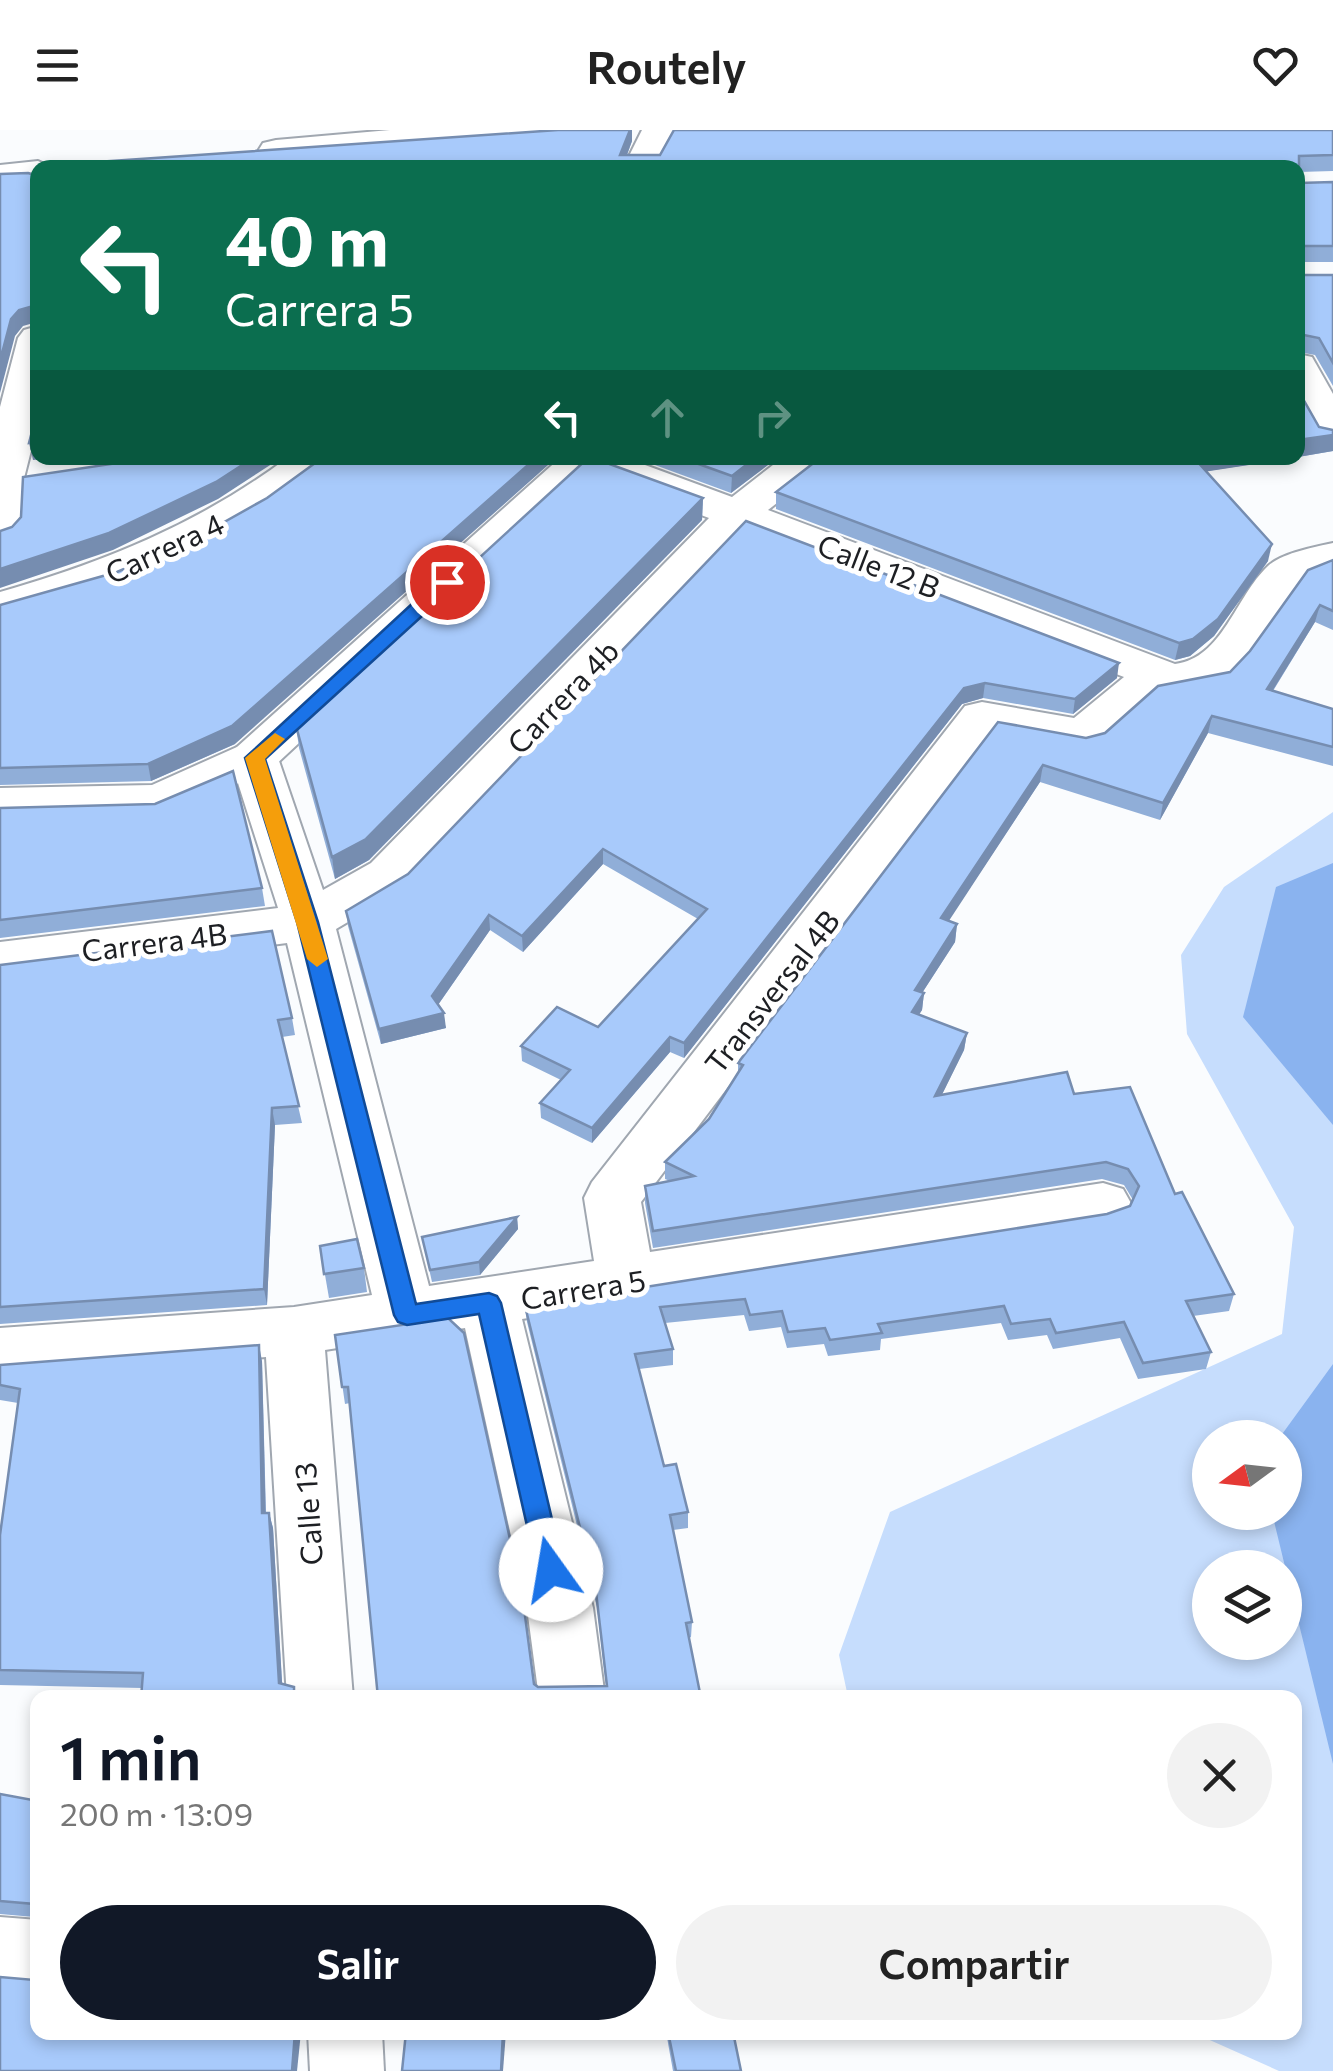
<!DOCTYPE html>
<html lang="es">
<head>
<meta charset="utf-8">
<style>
	:root { --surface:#fff; --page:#f2f2f2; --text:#222; --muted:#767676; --accent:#111827 }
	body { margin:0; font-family:Commissioner,sans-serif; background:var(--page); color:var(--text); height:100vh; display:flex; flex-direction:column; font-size:38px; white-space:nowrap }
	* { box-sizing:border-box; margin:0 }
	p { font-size:32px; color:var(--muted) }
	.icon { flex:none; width:55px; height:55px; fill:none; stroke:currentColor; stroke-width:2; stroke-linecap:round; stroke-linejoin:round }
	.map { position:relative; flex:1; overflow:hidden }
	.sheet { position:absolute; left:30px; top:1560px; width:1272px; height:350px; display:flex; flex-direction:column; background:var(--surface); border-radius:20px; box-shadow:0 5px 15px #0003 }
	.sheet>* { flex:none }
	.hud { position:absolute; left:30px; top:30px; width:1275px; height:305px; border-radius:20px; box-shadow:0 5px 15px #0003; background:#0b6e4f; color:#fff; overflow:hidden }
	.needle { width:65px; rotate:255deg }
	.tools { position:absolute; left:1192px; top:1290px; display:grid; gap:20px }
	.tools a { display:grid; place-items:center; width:110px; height:110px; border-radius:50%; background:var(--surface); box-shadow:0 5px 15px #0003; font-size:50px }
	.pin { position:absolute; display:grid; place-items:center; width:85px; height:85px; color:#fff; margin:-42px; border:5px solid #fff; border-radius:50%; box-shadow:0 2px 10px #0007 }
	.me { position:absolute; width:110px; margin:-55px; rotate:347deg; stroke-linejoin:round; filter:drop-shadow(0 0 8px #0008) }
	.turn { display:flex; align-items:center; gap:35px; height:210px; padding:0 30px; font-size:45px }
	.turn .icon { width:130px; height:130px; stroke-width:2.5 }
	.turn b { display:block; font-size:70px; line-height:85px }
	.lanes { display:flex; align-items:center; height:95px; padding:0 30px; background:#0003; justify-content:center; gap:50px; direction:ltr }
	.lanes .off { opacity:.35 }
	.round { display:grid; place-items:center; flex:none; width:105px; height:105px; border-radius:52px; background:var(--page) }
	.overview { display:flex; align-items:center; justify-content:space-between; height:170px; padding:0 30px }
	h1 { font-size:60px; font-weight:600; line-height:75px; color:var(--accent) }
	.button { display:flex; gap:20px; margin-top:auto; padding:20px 30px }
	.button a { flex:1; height:115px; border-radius:60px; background:var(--accent); color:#fff; font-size:40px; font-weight:600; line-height:115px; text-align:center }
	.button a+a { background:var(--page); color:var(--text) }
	header { display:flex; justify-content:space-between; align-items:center; height:130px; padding:0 30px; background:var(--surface); font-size:45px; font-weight:600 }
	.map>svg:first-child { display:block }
	.green { fill:#c6ddfd; fill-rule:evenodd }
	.water { fill:#8ab3ef }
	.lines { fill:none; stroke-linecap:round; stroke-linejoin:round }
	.minor-casing { stroke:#a0a7b0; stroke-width:4 }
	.tertiary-casing { stroke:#a0a7b0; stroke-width:4 }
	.minor { fill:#fff; fill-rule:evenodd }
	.tertiary { fill:#fff; fill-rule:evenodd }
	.wall { fill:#90aed8 }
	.shaded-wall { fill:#768db0 }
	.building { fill:#a8cafb; stroke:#768db0; stroke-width:2.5 }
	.route { fill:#1a73e8; stroke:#114b97; stroke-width:2.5 }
	.slow { fill:#f59e0b }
	.labels { text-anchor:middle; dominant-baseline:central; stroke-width:10; stroke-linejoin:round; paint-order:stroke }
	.street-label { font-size:30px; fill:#1d1f23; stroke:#fff }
</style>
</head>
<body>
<header><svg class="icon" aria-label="menu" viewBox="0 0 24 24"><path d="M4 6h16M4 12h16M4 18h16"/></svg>Routely<svg class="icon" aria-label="heart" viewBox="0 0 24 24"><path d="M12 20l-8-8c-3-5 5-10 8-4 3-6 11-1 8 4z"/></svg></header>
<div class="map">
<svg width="1333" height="1941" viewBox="0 0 1333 1941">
	<rect width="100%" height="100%" fill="#fafcfe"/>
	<path class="green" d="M1333,682V1941H1279L1194,1903L1295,1902V1568L848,1567L839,1525L890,1382L1282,1204L1294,1097L1187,904L1181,825L1224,757ZM1210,1308H1285V1382H1210ZM1210,1438H1285V1512H1210Z"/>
	<g class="water">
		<path d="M1333,733V995L1243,887L1276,757Z"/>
		<path d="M1333,1234V1634L1272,1383L1285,1382V1308L1280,1307Z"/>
	</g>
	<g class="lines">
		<g class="minor-casing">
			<g id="minor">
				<path d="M390,0H595L590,8L276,32L263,29L258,21L263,13L276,10Z"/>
				<path d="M642,0H678L660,38H623Z"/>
				<path d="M38,31L53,38H38V53L0,57V35Z"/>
				<path d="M38,196V293L23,352L22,402L15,411L0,415V277L18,208L24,200Z"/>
				<path d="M1298,224L1312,227L1333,264V316L1318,312L1298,275Z"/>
				<path d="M287,328H335C326,341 313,349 301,358C214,427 106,464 0,491V462C105,432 200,393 287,328Z"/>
				<path d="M567,328H626L732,367L782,328H829L823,337L768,380L1175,534C1223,528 1235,467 1268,436C1282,423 1315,417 1333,413V441L1301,454L1243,536L1223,557L1153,570L1101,617L1084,622L994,605L641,1072L650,1122L1103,1053L1123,1059L1132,1075L1123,1091L1103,1097L522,1189L593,1478L605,1568H539L527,1478L465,1198L325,1220L353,1568H287L266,1227L0,1248V1198L294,1177L372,1165L287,813L0,850V812L278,778L230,628L237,617L254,612L271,617L278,628L323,760L371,733L709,388L573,337ZM745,402L1124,547L1074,588L982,572L965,576L592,1052L584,1068L594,1131L429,1156L336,799L407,757Z"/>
				<path d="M0,1787L38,1790V1860L0,1857Z"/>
				<path d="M308,1902H382L384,1941H310Z"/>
			</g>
		</g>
		<g class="tertiary-casing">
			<path id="tertiary" d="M560,328H605L271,639L159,688L0,692V658L152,655L237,617Z"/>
		</g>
		<use href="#minor" class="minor"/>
		<use href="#tertiary" class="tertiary"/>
	</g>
	<g class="wall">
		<path d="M1333,0V41L1299,42V53L1333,52V132H1299V145H1333V256L1315,225L1299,222L1298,260L1333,321L1298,327V38H74L632,11L627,25H660Z"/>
		<path d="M636,328H777L731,363Z"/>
		<path d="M820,328H1294L1207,341L1268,431L1214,506L1190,526L1175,530L776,379V362Z"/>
		<path d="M703,368L702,390L369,730L335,749L299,618L296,596Z"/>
		<path d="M746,391L1117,548L1073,584L983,568L962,574L684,928L670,922L592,1013L541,988L540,973L561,950L522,931L521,916L598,897L698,789L603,734L523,822L490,800L438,875L446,898L381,914L348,796L346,781L408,744Z"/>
		<path d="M1333,430V500L1315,492L1273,561L1333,579V636L1208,603L1160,690L1040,652L948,791L957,794L955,812L922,863H924L922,880L919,884L967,903L964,920L942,964H1074L1175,1064L1234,1164L1229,1181L1193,1186L1211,1222L1206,1239L1138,1249L1120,1208L1053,1219L1047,1205L1008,1210L1001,1193L881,1209L880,1220L828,1226L824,1214L787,1218L781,1197L749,1201L744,1185L665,1193L673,1219V1235L639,1239L664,1336L688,1382V1398L673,1400L692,1492L691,1507L689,1508L701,1568H378L350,1273L345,1274L335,1205L534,1554L538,1557L606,1556L597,1477L527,1192L525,1176L1107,1084L1130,1076L1133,1070L1124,1055L1102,1049L653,1118L645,1073V1056L670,1051L665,1049V1032L709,989L738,943V933L998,592L1086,608L1105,603L1230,542Z"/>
		<path d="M0,475L235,614L151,651L0,655Z"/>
		<path d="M0,678L262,758L265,776L0,808Z"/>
		<path d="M0,835L292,888L295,905L282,907L302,993L275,995L267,1175L0,1194Z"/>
		<path d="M517,1087L518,1099L480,1145L432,1152L422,1107Z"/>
		<path d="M320,1116L364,1138L367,1162L329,1168Z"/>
		<path d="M262,1231L266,1383H269L273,1398L282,1554L142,1558L0,1555V1405L18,1273L0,1270V1235Z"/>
		<path d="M0,1664L297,1941L34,1850V1787L0,1784Z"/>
		<path d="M666,1902H733L741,1941H673Z"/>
	</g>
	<g class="shaded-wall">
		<path d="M630,0H632V11L622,38L620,25Z"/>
		<path d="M33,176L37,192L23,196L15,206L0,263V231L11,189L19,180Z"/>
		<path d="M1333,305V321L1298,327V310Z"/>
		<path d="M38,312V328H53L33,330L29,313Z"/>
		<path d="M253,328H281L218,369L113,420L0,458V439Z"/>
		<path d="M536,328H556L235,614L151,651L148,634Z"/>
		<path d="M755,328H777L731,363L732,346Z"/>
		<path d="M1193,328H1294L1190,344Z"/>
		<path d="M703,368L702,390L369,730L335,749L332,727Z"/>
		<path d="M1272,414L1268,431L1214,506L1190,526L1175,530L1179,513Z"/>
		<path d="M1320,475L1315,492L1263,576L1267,559Z"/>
		<path d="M1119,533L1117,548L1073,584L1075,569Z"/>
		<path d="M985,553L983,568L962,574L684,928V913L964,558Z"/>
		<path d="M1212,586L1208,603L1160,690L1163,673Z"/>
		<path d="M1043,635L1040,652L939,806L941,788Z"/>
		<path d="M603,719V734L523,822L522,806Z"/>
		<path d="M489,785L490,800L433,882L432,866Z"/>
		<path d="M957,794L955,812L913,877L915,860Z"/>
		<path d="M924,863L922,880L910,899L912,882Z"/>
		<path d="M444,883L446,898L381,914L379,899Z"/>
		<path d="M967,903L964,920L933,983L935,966Z"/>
		<path d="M670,907V922L592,1013V998Z"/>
		<path d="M272,978L275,995L267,1175L264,1159Z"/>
		<path d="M517,1087L518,1099L480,1145L479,1132Z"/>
		<path d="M259,1215L262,1231L266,1399L262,1383Z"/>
		<path d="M269,1383L273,1398L283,1568L279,1553Z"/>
		<path d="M295,1902H301L297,1941H292Z"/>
		<path d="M503,1902H506L503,1941H501Z"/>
	</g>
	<g class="building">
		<path d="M558,0H630L620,25H660L674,0H1333V25L1299,26V53L1333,52V116H1299V145H1333V233L1319,208L1299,204L1298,260L1319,297L1333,300V305L1298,310V38H74L82,33Z"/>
		<path d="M28,43L38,46V179L33,176L19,180L11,189L0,231V44Z"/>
		<path d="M38,278V312L29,313Z"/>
		<path d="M151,328H253L216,352L109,403L0,439V401L12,397L21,387L23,347Z"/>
		<path d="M322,328H536L232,596L148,634L0,638V475L117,442L194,409L267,368Z"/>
		<path d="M588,328H593L703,368L366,709L332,727L296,596Z"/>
		<path d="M682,328H755L732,346Z"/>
		<path d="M820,328H1194L1272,414L1218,489L1193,509L1179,513L776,362Z"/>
		<path d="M746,391L1119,533L1075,569L985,553L964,558L684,913L670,907L592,998L540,973L570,940L521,916L557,877L598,897L707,779L603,719L522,806L489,785L432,866L444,883L379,899L346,781L408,744Z"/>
		<path d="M1333,430V481L1320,475L1267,559L1333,579V617L1212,586L1163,673L1043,635L941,788L957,794L915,860L924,863L912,882L967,903L935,966L1067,942L1074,964L1130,957L1175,1064L1182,1062L1234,1164L1186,1171L1211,1222L1143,1233L1124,1192L1056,1203L1050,1189L1011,1194L1004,1176L878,1194L882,1203L830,1210L825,1198L788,1202L782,1181L750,1185L745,1169L660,1177L673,1219L635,1224L664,1336L676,1334L688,1382L670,1385L692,1492L686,1493L701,1568H378L348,1257H342L335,1205L448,1188L464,1203L522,1463L534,1554L538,1557L607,1556L596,1462L525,1176L1107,1084L1130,1076L1139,1056L1128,1039L1106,1032L653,1101L645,1056L694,1046L665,1032L709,989L743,935L738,933L998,592L1086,608L1105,603L1158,556L1230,542L1250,521L1308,440Z"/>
		<path d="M233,641L262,758L0,790V678L155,674Z"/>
		<path d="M272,801L292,888L278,890L299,976L272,978L264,1159L0,1177V835Z"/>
		<path d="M517,1087L479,1132L430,1140L422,1107Z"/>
		<path d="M357,1109L364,1138L324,1144L320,1116Z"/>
		<path d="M259,1215L262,1383H269L279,1553L294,1557V1568H141L143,1543L0,1540V1405L20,1259L0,1255V1235Z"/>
		<path d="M0,1664L38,1671V1902H295L292,1941H0V1847L34,1850V1774L0,1771Z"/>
		<path d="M406,1902H503L501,1941H402Z"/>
		<path d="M668,1902H733L741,1941H676Z"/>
	</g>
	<path class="route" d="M447,447L454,448V457L265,629L318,792L416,1174L489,1163L497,1166L501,1173L564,1440L560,1448L551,1451L541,1448L537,1440L479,1184L407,1195L398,1192L394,1185L297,792L245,628L440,448Z"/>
	<path class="slow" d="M275,603L285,609L265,629L328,829L317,837L307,829L245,628Z"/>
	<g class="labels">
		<g class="street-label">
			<text transform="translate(164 417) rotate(-25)">Carrera 4</text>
			<text transform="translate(879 435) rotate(21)">Calle 12 B</text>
			<text transform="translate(562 566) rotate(-46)">Carrera 4b</text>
			<text transform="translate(154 811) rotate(-7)">Carrera 4B</text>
			<text transform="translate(771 861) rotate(-52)">Transversal 4B</text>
			<text transform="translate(583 1158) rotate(-9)">Carrera 5</text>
			<text transform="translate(307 1384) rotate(-94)">Calle 13</text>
		</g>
	</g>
</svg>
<div class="tools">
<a><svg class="needle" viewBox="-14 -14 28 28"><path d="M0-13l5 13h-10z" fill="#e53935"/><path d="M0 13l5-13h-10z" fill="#767676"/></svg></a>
<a><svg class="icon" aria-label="layers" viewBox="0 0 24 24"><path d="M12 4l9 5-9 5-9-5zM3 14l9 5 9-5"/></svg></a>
</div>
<div class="pin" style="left:447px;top:452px;background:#d93025"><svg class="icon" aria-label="arrive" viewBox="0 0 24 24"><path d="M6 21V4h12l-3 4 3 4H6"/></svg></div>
<svg class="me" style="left:551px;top:1440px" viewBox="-20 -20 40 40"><circle r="19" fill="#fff"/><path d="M0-13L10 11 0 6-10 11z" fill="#1a73e8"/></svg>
<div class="hud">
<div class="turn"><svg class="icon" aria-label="left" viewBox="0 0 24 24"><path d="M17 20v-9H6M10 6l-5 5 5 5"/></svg><div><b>40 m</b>Carrera 5</div></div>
<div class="lanes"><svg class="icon" aria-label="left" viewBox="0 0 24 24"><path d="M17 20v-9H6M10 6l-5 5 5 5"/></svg><svg class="icon off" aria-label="ahead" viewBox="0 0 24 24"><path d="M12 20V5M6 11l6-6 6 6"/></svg><svg class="icon off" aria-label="right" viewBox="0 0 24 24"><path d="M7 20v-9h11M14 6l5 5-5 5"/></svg></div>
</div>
<section class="sheet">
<div class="overview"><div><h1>1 min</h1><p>200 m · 13:09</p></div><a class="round"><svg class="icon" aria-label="close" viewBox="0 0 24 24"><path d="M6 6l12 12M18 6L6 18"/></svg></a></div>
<div class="button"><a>Salir</a><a>Compartir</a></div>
</section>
</div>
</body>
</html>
